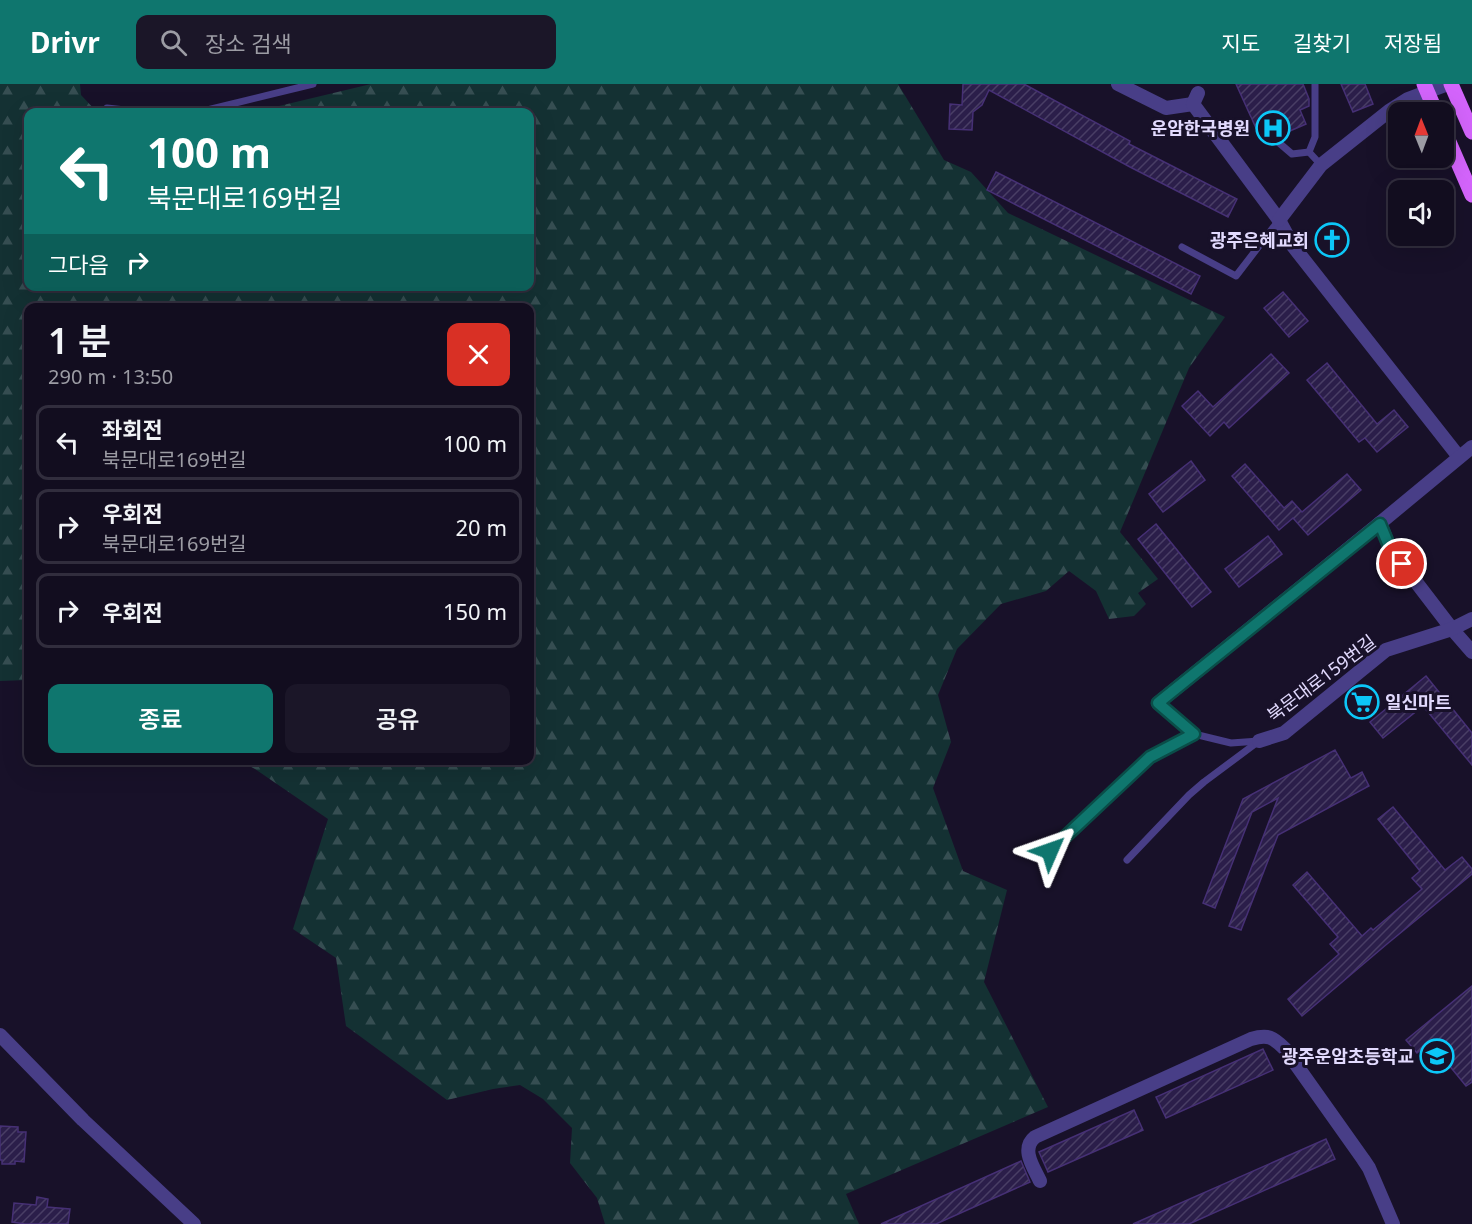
<!DOCTYPE html>
<html lang="ko">
<head>
<meta charset="utf-8">
<style>
	:root { --surface:#120d1f; --page:#1b1628; --text:#f1f3f6; --muted:#9c9ca4; --line:#312d3d; --accent:#0f766e }
	body { margin:0; font-family:"Noto Sans","Noto Sans KR",sans-serif; background:var(--page); color:var(--text); height:100vh; display:flex; flex-direction:column; font-size:22px; white-space:nowrap }
	* { box-sizing:border-box; margin:0 }
	p { font-size:20px; color:var(--muted) }
	.icon { flex:none; width:33px; height:33px; fill:none; stroke:currentColor; stroke-width:2; stroke-linecap:round; stroke-linejoin:round }
	.map { position:relative; flex:1; overflow:hidden }
	.sheet { position:absolute; left:24px; top:219px; width:510px; height:462px; display:flex; flex-direction:column; background:var(--surface); border-radius:12px; box-shadow:0 6px 24px #0002,0 0 0 2px var(--line) }
	.sheet>* { flex:none }
	.hud { position:absolute; left:24px; top:24px; width:510px; height:183px; border-radius:12px; box-shadow:0 6px 24px #0002,0 0 0 2px var(--line); background:#0f766e; color:#fff; overflow:hidden }
	.needle { width:39px; rotate:359deg }
	.buttons { position:absolute; left:1388px; top:18px; display:grid; gap:12px }
	.buttons a { display:grid; place-items:center; width:66px; height:66px; border-radius:12px; background:var(--surface); box-shadow:0 6px 24px #0002,0 0 0 2px var(--line); font-size:30px }
	.pin { position:absolute; display:grid; place-items:center; width:51px; height:51px; color:#fff; margin:-26px; border:3px solid #fff; border-radius:50%; box-shadow:0 2px 6px #0007 }
	.me { position:absolute; width:66px; margin:-33px; rotate:47deg; stroke-linejoin:round; filter:drop-shadow(0 0 4px #0008) }
	.turn { display:flex; align-items:center; gap:21px; height:126px; padding:0 24px; font-size:27px }
	.turn .icon { width:78px; height:78px; stroke-width:2.5 }
	.turn b { display:block; font-size:42px; line-height:51px }
	.then { display:flex; align-items:center; height:57px; padding:0 24px; background:#0003; gap:12px; font-size:22px }
	.round { display:grid; place-items:center; flex:none; width:63px; height:63px; border-radius:12px; background:var(--page) }
	.overview { display:flex; align-items:center; justify-content:space-between; height:102px; padding:0 24px }
	h1 { font-size:36px; font-weight:600; line-height:45px }
	.button { display:flex; gap:12px; margin-top:auto; padding:12px 24px }
	.button a { flex:1; height:69px; border-radius:12px; background:var(--accent); color:#fff; font-size:24px; font-weight:600; line-height:69px; text-align:center }
	.button a+a { background:var(--page); color:var(--text) }
	ul { padding:0; list-style:none }
	li { display:flex; align-items:center; gap:18px; height:75px; margin:0 12px 9px; padding:0 12px; border:3px solid var(--line); border-radius:12px }
	li div { flex:1 }
	li b { display:block; font-size:22px }
	li em { font-style:normal }
	header { display:flex; align-items:center; gap:36px; box-sizing:border-box; height:84px; padding:0 30px; background:var(--accent); color:#fff }
	header strong { font-size:28px }
	nav { display:flex; gap:33px; margin-inline-start:auto; font-size:21px }
	.search { width:420px; height:54px; background:var(--page); display:flex; align-items:center; gap:15px; box-sizing:border-box; padding:0 21px; border-radius:12px; color:var(--muted); font-size:22px }
	.map>svg:first-child { display:block }
	.forest { fill:url(#forest-firs) }
	.building { fill:url(#building-hatch); stroke:#463075; stroke-width:1.5 }
	.lines { fill:none; stroke-linecap:round; stroke-linejoin:round }
	.lane { stroke:#483e87; stroke-width:7 }
	.street { stroke:#483e87; stroke-width:14 }
	.primary { stroke:#d364fb; stroke-width:15 }
	.route-casing { stroke:#0a4d48; stroke-width:15 }
	.route { stroke:#0f766e; stroke-width:10 }
	.labels { text-anchor:middle; dominant-baseline:central; stroke-width:6; stroke-linejoin:round; paint-order:stroke }
	.poi-label { font-size:18px; font-weight:bold; fill:#e2dafe; stroke:#181129; text-anchor:end }
	.street-label { font-size:18px; fill:#e2dafe; stroke:#181129 }
</style>
</head>
<body>
<header>
<strong>Drivr</strong>
<div class="search"><svg class="icon" aria-label="search" viewBox="0 0 24 24"><circle cx="10" cy="10" r="6"/><path d="M15 15l6 6"/></svg>장소 검색</div>
<nav><a>지도</a><a>길찾기</a><a>저장됨</a></nav>
</header>
<div class="map">
<svg width="1472" height="1140" viewBox="0 0 1472 1140">
	<defs>
		<pattern id="forest-firs" width="22" height="20" patternUnits="userSpaceOnUse" patternTransform="scale(1.5)"><rect width="22" height="20" fill="#143133"/><path d="M5 1l3.5 6h-7zM16 11l3.5 6h-7z" fill="#364e52"/></pattern>
		<pattern id="building-hatch" width="6" height="6" patternUnits="userSpaceOnUse" patternTransform="scale(1.5)"><rect width="6" height="6" fill="#2b1e4a"/><path d="M-1 1l2-2M0 6l6-6M5 7l2-2" fill="none" stroke="#493e65"/></pattern>
	</defs>
	<rect width="100%" height="100%" fill="#181129"/>
	<path class="forest" d="M0,0H80L81,11L97,28H28V202H530V28H254L371,0H898L944,76L971,88L1008,129L1225,233L1189,284L1120,448L1158,495L1138,509L1146,520L1134,532L1109,535L1096,507L1069,487L1046,507L1001,520L957,565L938,611L951,658L933,704L963,787L1007,806L984,898L1048,1023L846,1110L859,1140H605L597,1114L570,1079L572,1044L543,1015L520,1001L493,1005L447,1016L346,942L336,874L293,845L328,735L255,685L240,677L530,676V224H28V596L0,597Z"/>
	<g class="building">
		<path d="M963,0H1024L1130,57L1129,60L1237,115L1228,133L1130,83L989,6L982,21L973,28L972,46L949,45L950,20L962,21Z"/>
		<path d="M1236,0H1303L1309,15V22L1300,26L1306,40L1276,53L1269,39L1256,44Z"/>
		<path d="M1341,0H1365L1373,20L1353,28Z"/>
		<path d="M996,88L1200,192L1191,210L987,106Z"/>
		<path d="M1283,208L1308,237L1289,253L1264,224Z"/>
		<path d="M1271,270L1289,289L1229,344L1224,338L1210,352L1182,322L1198,307L1213,323Z"/>
		<path d="M1327,279L1377,340L1394,326L1408,343L1377,368L1365,354L1359,358L1307,296Z"/>
		<path d="M1191,377L1205,396L1163,428L1149,410Z"/>
		<path d="M1245,380L1284,424L1292,417L1302,428L1347,390L1361,406L1308,451L1293,434L1279,446L1232,392Z"/>
		<path d="M1156,440L1211,508L1192,523L1138,455Z"/>
		<path d="M1268,452L1282,470L1239,503L1225,485Z"/>
		<path d="M1426,592L1472,649V681L1423,622L1383,654L1370,638Z"/>
		<path d="M1335,666L1351,694L1362,688L1369,702L1278,751L1241,846L1229,842L1278,714L1252,728L1215,824L1203,819L1243,715Z"/>
		<path d="M1393,723L1445,786L1462,773L1472,785V790L1387,860L1302,932L1288,915L1339,870L1330,860L1338,853L1293,801L1307,788L1362,852L1371,844L1373,846L1422,805L1412,794L1420,787L1378,735Z"/>
		<path d="M1472,902V998L1466,1002L1430,958L1417,969L1406,956Z"/>
		<path d="M1263,965L1273,986L1166,1034L1156,1013Z"/>
		<path d="M1134,1026L1143,1046L1048,1088L1039,1068Z"/>
		<path d="M0,1042L18,1043V1048H26L24,1078L15,1077V1080H2V1076H0Z"/>
		<path d="M1326,1055L1335,1075L1189,1140H1133Z"/>
		<path d="M1021,1077L1030,1098L936,1140H881Z"/>
		<path d="M37,1113L48,1115L47,1123L70,1125L68,1140H25L12,1138L14,1119L36,1121Z"/>
	</g>
	<g class="lines">
		<g class="lane">
			<path d="M1315,0V53L1309,68L1321,81"/>
			<path d="M107,24L143,28"/>
			<path d="M199,28L313,0"/>
			<path d="M1278,58L1292,70L1309,68"/>
			<path d="M1182,163L1236,192L1279,136"/>
			<path d="M1158,619L1194,650"/>
			<path d="M1050,767L1150,673L1194,650L1231,659L1259,657"/>
			<path d="M1127,776L1189,711L1204,698L1259,657"/>
		</g>
		<g class="street">
			<path d="M1118,0L1166,24L1193,20"/>
			<path d="M1198,9L1193,20L1279,136L1293,162L1459,373"/>
			<path d="M1279,136L1321,81L1389,27L1408,15L1448,0"/>
			<path d="M1380,439L1390,464L1452,545L1472,568"/>
			<path d="M1158,619L1380,439L1472,363"/>
			<path d="M1259,657L1284,649L1386,566L1452,545L1472,535"/>
			<path d="M0,951L83,1036L194,1140"/>
			<path d="M1040,1097C1034,1084 1020,1065 1035,1053L1251,955C1268,950 1273,953 1285,965L1363,1075L1369,1084L1393,1140"/>
		</g>
		<g class="primary">
			<path d="M1424,0L1436,28"/>
			<path d="M1451,0L1472,48"/>
			<path d="M1443,44L1472,111"/>
		</g>
	</g>
	<g class="lines">
		<g class="route-casing">
			<path id="route" d="M1050,767L1150,673L1194,650L1158,619L1380,440L1390,464L1402,480"/>
		</g>
		<use href="#route" class="route"/>
	</g>
	<defs>
		<g id="hospital-ring" transform="scale(1.725)"><circle r="9.5" fill="#181129" stroke="#0cc7f8" stroke-width="1.5"/><path d="M-5-5h3v3.5h4V-5h3V5h-3V1.5h-4V5h-3Z" fill="#0cc7f8"/></g>
		<g id="church-ring" transform="scale(1.725)"><circle r="9.5" fill="#181129" stroke="#0cc7f8" stroke-width="1.5"/><path d="M-1.2-6h2.4v3.5h3.3v2.4h-3.3V6h-2.4V-.1h-3.3v-2.4h3.3Z" fill="#0cc7f8"/></g>
		<g id="supermarket-ring" transform="scale(1.725)"><circle r="9.5" fill="#181129" stroke="#0cc7f8" stroke-width="1.5"/><path d="M-6-5.5h2.5l.6 2H6L4.5 2H-2.5L-4.4-4H-6ZM-1.5 3.2a1.3 1.3 0 1 0 .1 0ZM3 3.2a1.3 1.3 0 1 0 .1 0Z" fill="#0cc7f8"/></g>
		<g id="school-ring" transform="scale(1.725)"><circle r="9.5" fill="#181129" stroke="#0cc7f8" stroke-width="1.5"/><path d="M0-5L7-2L0 1L-7-2ZM-4 1L0 2.5L4 1V4Q0 6-4 4Z" fill="#0cc7f8"/></g>
	</defs>
	<g fill-rule="evenodd">
		<use href="#hospital-ring" x="1273" y="44"/>
		<use href="#church-ring" x="1332" y="156"/>
		<use href="#supermarket-ring" x="1362" y="618"/>
		<use href="#school-ring" x="1437" y="972"/>
	</g>
	<g class="labels">
		<g class="poi-label">
			<text x="1250" y="44">운암한국병원</text>
			<text x="1309" y="156">광주은혜교회</text>
			<text x="1385" y="618" text-anchor="start">일신마트</text>
			<text x="1414" y="972">광주운암초등학교</text>
		</g>
		<g class="street-label">
			<text transform="translate(1321 594) rotate(-37)">북문대로159번길</text>
		</g>
	</g>
</svg>
<div class="buttons">
<a><svg class="needle" viewBox="-14 -14 28 28"><path d="M0-13l5 13h-10z" fill="#e53935"/><path d="M0 13l5-13h-10z" fill="#9c9ca4"/></svg></a>
<a><svg class="icon" aria-label="sound" viewBox="0 0 24 24"><path d="M4 9h4l5-4v14l-5-4H4zM17 9q2 3 0 6"/></svg></a>
</div>
<div class="pin" style="left:1402px;top:480px;background:#d93025"><svg class="icon" aria-label="arrive" viewBox="0 0 24 24"><path d="M6 21V4h12l-3 4 3 4H6"/></svg></div>
<svg class="me" style="left:1050px;top:767px" viewBox="-20 -20 40 40"><path d="M0-17L14 15 0 8-14 15z" fill="#0f766e" stroke="#fff" stroke-width="4"/></svg>
<div class="hud">
<div class="turn"><svg class="icon" aria-label="left" viewBox="0 0 24 24"><path d="M17 20v-9H6M10 6l-5 5 5 5"/></svg><div><b>100 m</b>북문대로169번길</div></div>
<div class="then">그다음<svg class="icon" aria-label="right" viewBox="0 0 24 24"><path d="M7 20v-9h11M14 6l5 5-5 5"/></svg></div>
</div>
<section class="sheet">
<div class="overview"><div><h1>1 분</h1><p>290 m · 13:50</p></div><a class="round" style="background:#d93025;color:#fff"><svg class="icon" aria-label="close" viewBox="0 0 24 24"><path d="M6 6l12 12M18 6L6 18"/></svg></a></div>
<ul>
<li><svg class="icon" aria-label="left" viewBox="0 0 24 24"><path d="M17 20v-9H6M10 6l-5 5 5 5"/></svg><div><b>좌회전</b><p>북문대로169번길</p></div><em>100 m</em></li>
<li><svg class="icon" aria-label="right" viewBox="0 0 24 24"><path d="M7 20v-9h11M14 6l5 5-5 5"/></svg><div><b>우회전</b><p>북문대로169번길</p></div><em>20 m</em></li>
<li><svg class="icon" aria-label="right" viewBox="0 0 24 24"><path d="M7 20v-9h11M14 6l5 5-5 5"/></svg><div><b>우회전</b></div><em>150 m</em></li>
</ul>
<div class="button"><a>종료</a><a>공유</a></div>
</section>
</div>
</body>
</html>
